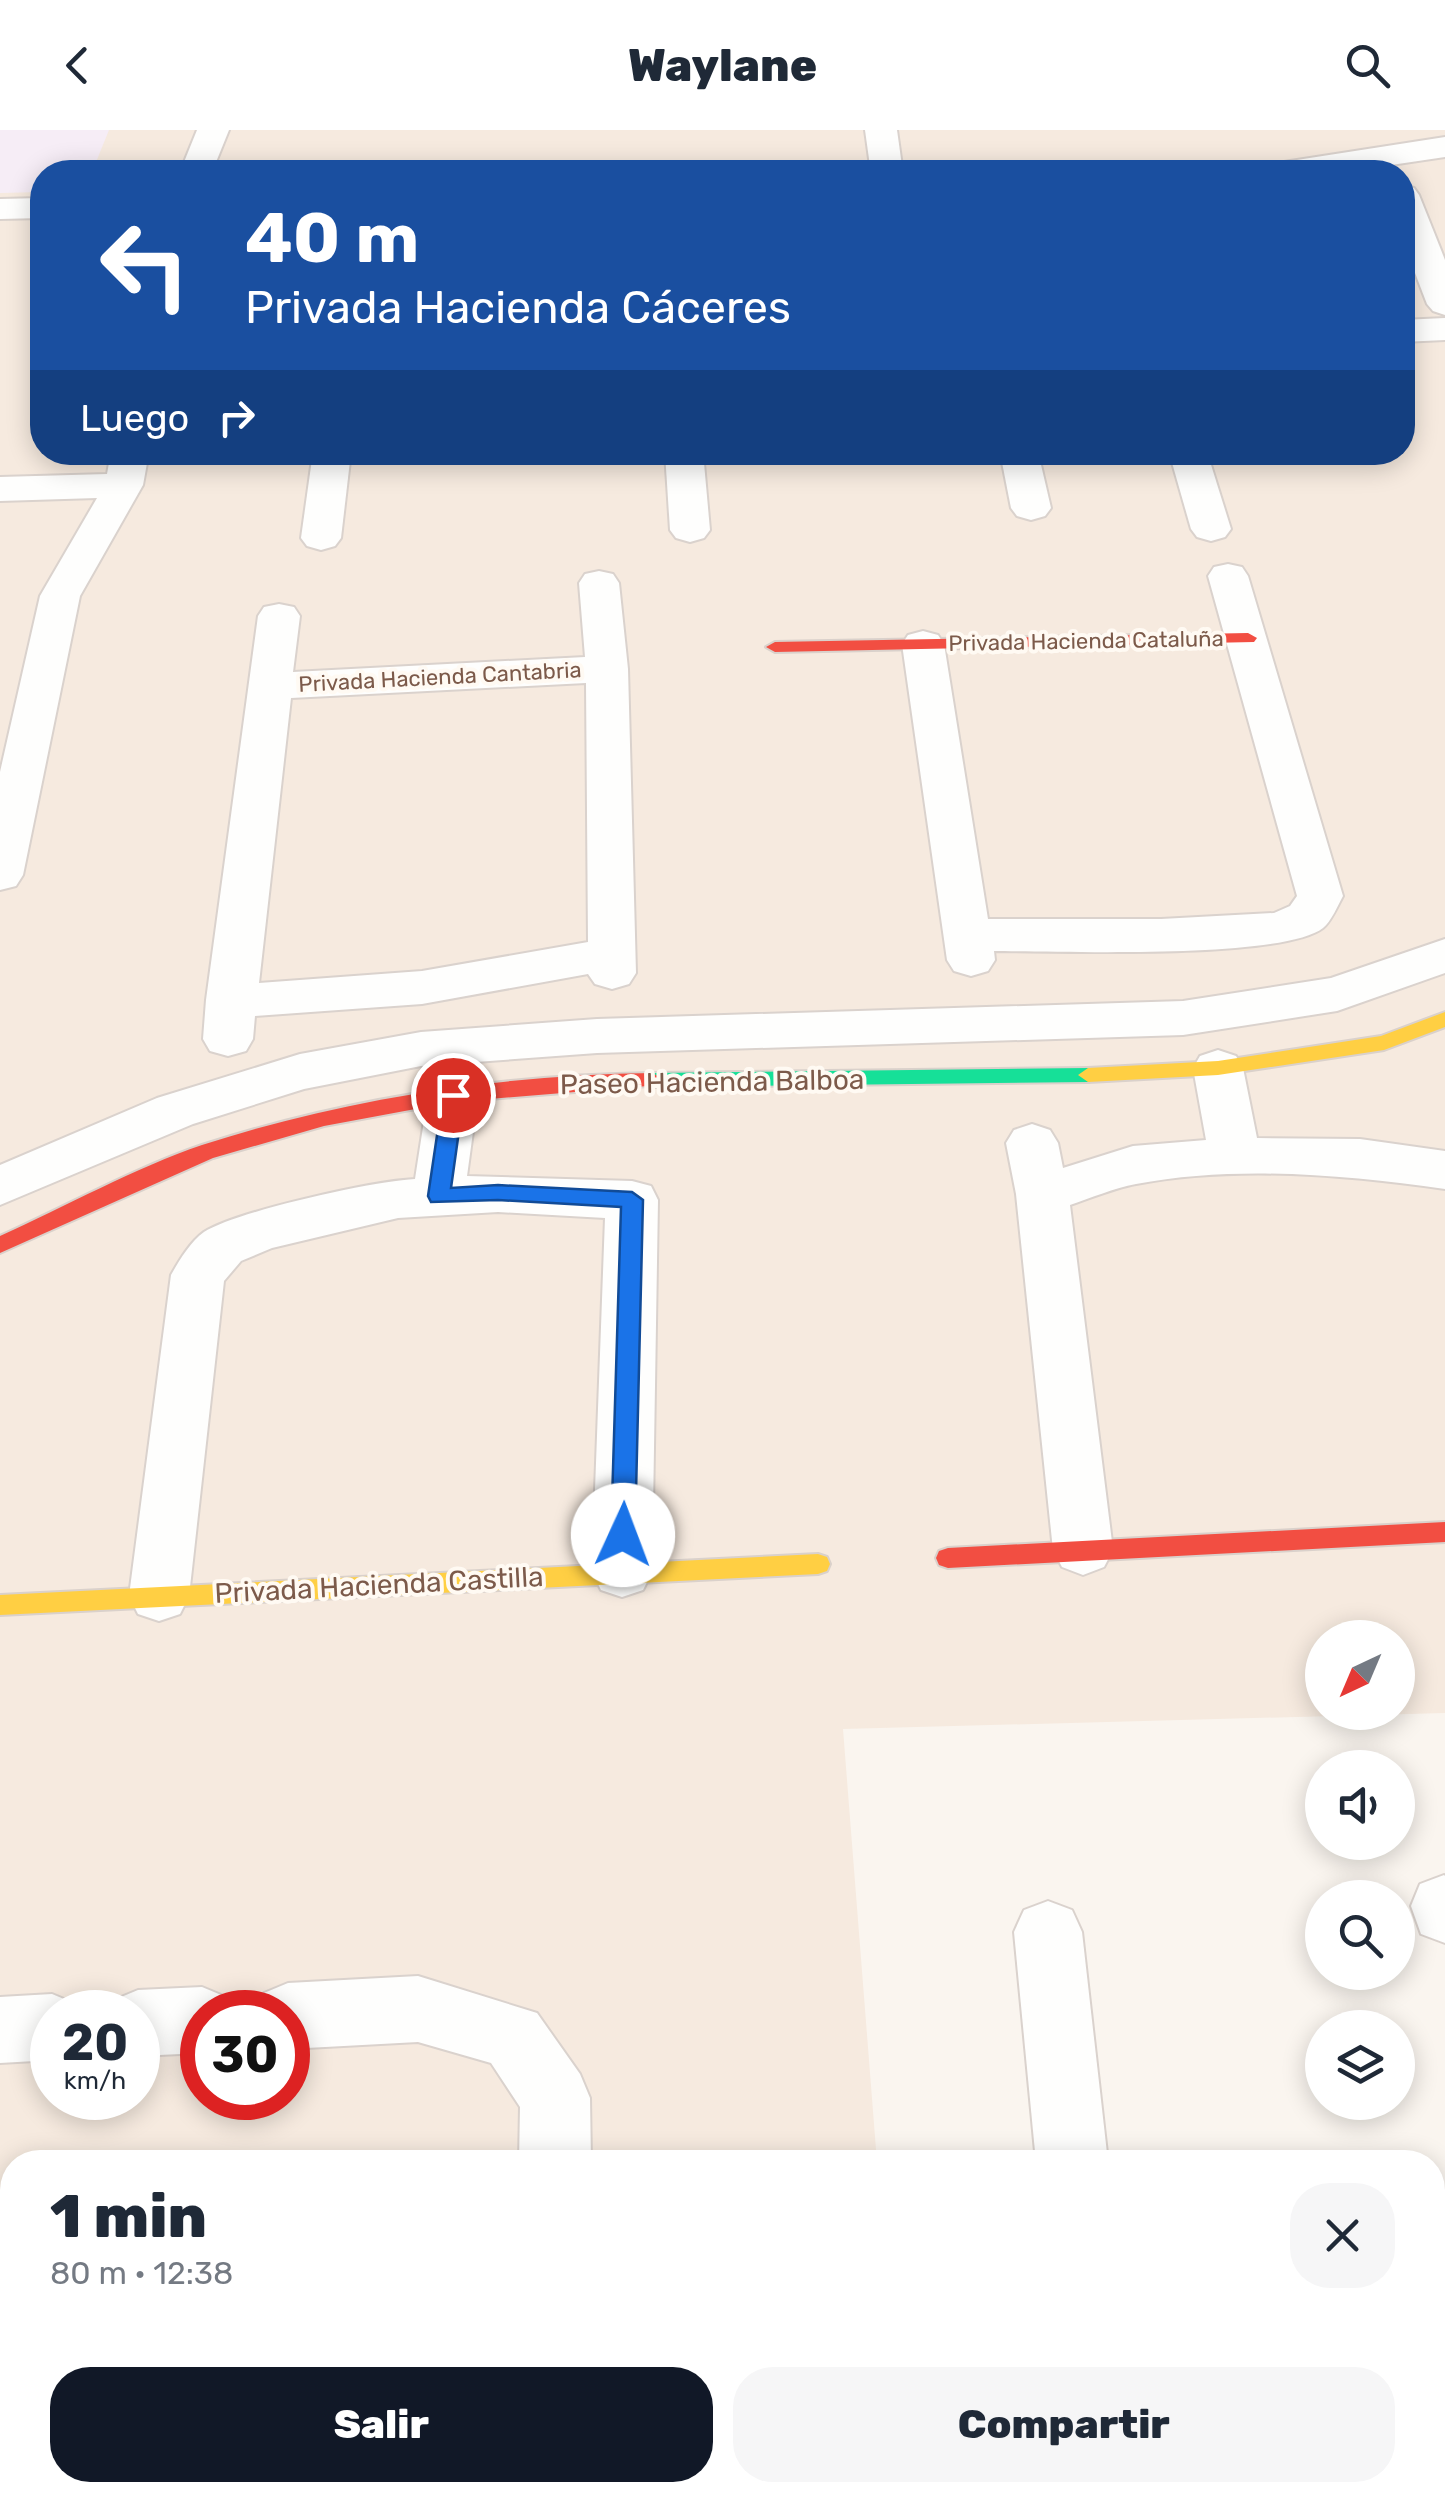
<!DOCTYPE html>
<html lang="es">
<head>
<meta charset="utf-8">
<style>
	:root { --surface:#fff; --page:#f6f6f7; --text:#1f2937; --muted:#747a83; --accent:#111827 }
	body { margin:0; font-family:Rubik,sans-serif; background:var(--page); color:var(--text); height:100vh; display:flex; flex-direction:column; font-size:38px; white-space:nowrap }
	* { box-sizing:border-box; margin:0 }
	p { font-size:32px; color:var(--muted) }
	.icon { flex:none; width:55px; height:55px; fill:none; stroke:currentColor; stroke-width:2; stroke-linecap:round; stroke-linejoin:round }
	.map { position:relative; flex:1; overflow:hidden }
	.sheet { position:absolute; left:0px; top:2020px; width:1445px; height:352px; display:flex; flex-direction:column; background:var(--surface); border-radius:40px 40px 0 0; box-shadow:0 5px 25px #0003 }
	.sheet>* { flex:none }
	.banner { position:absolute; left:30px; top:30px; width:1385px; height:305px; border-radius:40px; box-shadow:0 5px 25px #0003; background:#1a4fa0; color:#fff; overflow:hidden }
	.needle { width:65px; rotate:224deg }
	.fabs { position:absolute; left:1305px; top:1490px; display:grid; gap:20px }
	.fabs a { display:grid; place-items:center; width:110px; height:110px; border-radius:50%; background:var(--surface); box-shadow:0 5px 25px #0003; font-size:50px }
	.speed { position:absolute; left:30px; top:1860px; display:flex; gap:20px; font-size:50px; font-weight:700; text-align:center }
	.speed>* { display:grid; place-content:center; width:130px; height:130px; border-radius:50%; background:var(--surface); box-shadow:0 5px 25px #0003; line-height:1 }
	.speed small { font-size:25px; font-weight:400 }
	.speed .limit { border:15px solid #d22; background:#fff; color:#111 }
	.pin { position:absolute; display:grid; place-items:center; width:85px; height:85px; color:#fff; margin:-42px; border:5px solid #fff; border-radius:50%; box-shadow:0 2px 10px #0007 }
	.me { position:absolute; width:110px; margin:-55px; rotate:2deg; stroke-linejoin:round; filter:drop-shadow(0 0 8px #0008) }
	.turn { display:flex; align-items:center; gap:35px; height:210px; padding:0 50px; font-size:45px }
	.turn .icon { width:130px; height:130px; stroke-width:2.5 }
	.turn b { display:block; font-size:70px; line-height:85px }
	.then { display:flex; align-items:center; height:95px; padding:0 50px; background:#0003; gap:20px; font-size:38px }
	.round { display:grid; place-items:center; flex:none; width:105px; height:105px; border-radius:40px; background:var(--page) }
	.overview { display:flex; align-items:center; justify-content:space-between; height:170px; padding:0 50px }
	h1 { font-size:60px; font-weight:800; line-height:75px }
	.primary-button { display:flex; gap:20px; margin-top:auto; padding:20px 50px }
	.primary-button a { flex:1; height:115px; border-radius:40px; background:var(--accent); color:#fff; font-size:40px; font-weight:800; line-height:115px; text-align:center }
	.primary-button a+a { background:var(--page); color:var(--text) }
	header { display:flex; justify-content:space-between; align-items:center; height:130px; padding:0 50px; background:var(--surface); font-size:45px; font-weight:800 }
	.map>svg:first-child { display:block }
	.residential { fill:#f6eadf; fill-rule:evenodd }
	.education { fill:#f6edf6 }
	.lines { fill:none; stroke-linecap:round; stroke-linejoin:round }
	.street-casing { stroke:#dad2cd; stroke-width:4 }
	.fast-casing { stroke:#dad1cb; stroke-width:4 }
	.slow-casing { stroke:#dad1cb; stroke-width:4 }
	.jam-casing { stroke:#dad1cb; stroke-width:4 }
	.street { fill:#fefefd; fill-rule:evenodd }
	.fast { fill:#16e098; fill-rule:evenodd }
	.slow { fill:#ffcf43; fill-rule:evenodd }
	.jam { fill:#f24e42; fill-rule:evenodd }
	.route { fill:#1a73e8; stroke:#114b97; stroke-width:2.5 }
	.labels { text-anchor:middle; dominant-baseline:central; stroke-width:8; stroke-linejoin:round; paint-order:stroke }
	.far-street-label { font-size:22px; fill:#7c5a4a; stroke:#fffaf3 }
	.street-label { font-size:28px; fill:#7c5a4a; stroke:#fffaf3 }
</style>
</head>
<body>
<header><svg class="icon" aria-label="back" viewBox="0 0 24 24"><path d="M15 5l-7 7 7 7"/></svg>Waylane<svg class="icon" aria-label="search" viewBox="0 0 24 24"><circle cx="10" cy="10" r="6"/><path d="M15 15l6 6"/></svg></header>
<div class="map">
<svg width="1445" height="2371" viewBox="0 0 1445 2371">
	<rect width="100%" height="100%" fill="#faf5ef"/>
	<path class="residential" d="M0,0H1445V1583L843,1599L877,2032H12V2360H903L904,2371H0ZM42,42H1402V322H42ZM1322,1508H1398V1582H1322ZM52,1882H138V1968H52ZM202,1882H288V1968H202Z"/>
	<path class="education" d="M0,0H109L92,42H42V62L0,63Z"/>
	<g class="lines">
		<g class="street-casing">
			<g id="street">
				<path d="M197,0H229L212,42H180Z"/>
				<path d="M865,0H897L902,36L898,42H874L870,36Z"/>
				<path d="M1445,7V27L1344,42H1268L1272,35L1284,32Z"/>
				<path d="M1402,55L1414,58L1419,65L1445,130V185L1433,181L1427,174L1402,109Z"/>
				<path d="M42,68V88L0,89V69Z"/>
				<path d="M1445,188V210L1402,212V190Z"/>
				<path d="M111,322H149L143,355L80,466L23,745L16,756L0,760V642L40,466L97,368L0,371V347L107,344Z"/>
				<path d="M313,322H351L341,408L335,416L321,420L307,416L301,408Z"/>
				<path d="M665,322H703L710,400L704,408L690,412L676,408L670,400Z"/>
				<path d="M1000,322H1038L1051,378L1045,386L1031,390L1017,386L1011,378Z"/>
				<path d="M1169,322H1207L1231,399L1225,407L1211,411L1197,407L1191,399Z"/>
				<path d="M1228,434L1242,437L1248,446L1343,766C1338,775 1331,792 1323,798C1282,830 1054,821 994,821L995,830L988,841L971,846L954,841L947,830L902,514L908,505L923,501L938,505L944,514L988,789H1161L1274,783L1290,776L1297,766L1208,446L1214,437Z"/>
				<path d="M599,441L613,444L619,453L628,539L636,843L629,854L612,859L595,854L588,844L422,874L255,886L253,909L246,921L228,926L210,921L203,909L206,870L258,486L264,477L279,474L294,477L300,486L293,542L585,527L579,453L585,444ZM586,553L588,812L422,841L259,853L291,568Z"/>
				<path d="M1445,809V843L1337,881L1183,905L597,923L421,936L304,959L193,994L0,1075V1035L157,968L300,924L421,902L597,889L1183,871L1331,848Z"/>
				<path d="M1218,920L1236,926L1243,938L1257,1008L1360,1009L1445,1021V1059C1345,1045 1237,1035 1136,1054C1114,1058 1091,1068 1070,1075L1113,1420L1104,1437L1083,1445L1062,1437L1053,1420L1016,1064L1006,1013L1014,1000L1032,994L1050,1000L1058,1013L1063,1038L1133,1016L1206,1010L1193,938L1200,926Z"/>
				<path d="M453,947L471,952L478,965L467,1046L632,1051L651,1056L658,1070L652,1442L643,1460L622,1467L601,1460L592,1442L605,1088L498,1082L398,1088L272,1118L241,1131L224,1151L189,1466L180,1484L159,1491L138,1484L129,1466L171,1145C179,1131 190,1112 204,1102C237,1081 374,1051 415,1049L428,965L435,952Z"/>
				<path d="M1444,1745L1445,1746V1813L1421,1804L1411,1776L1420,1754Z"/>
				<path d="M1048,1771L1072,1780L1082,1802L1108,2032H1036L1014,1802L1024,1780Z"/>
				<path d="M418,1846L537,1883L580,1944L590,1968L591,2032H519L520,1977L491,1933L418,1912L288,1919V1882H255L264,1863L288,1853Z"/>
				<path d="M202,1857L226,1867L233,1882H202V1923L138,1926V1882H108L114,1870L138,1860Z"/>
				<path d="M52,1864L76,1874L80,1882H52V1930L0,1933V1867Z"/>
				<rect x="521" y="2360" width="78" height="11"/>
				<path d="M1067,2360H1145L1147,2371H1069Z"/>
			</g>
		</g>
		<g class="fast-casing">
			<path id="fast" d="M1088,938L1098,945L1088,952L653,957L643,950L653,943Z"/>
		</g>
		<g class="slow-casing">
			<g id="slow">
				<path d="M1445,882V897L1384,920L1218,945L1088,952L1078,945L1088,938L1218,931L1381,906Z"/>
				<path d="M818,1424L827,1427L830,1434L827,1441L818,1444L0,1485V1465Z"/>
			</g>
		</g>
		<g class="jam-casing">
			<g id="jam">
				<path d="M1248,503L1257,508L1254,512L775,522L766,517L775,512Z"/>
				<path d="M653,943L663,950L660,955L453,972L324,996L213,1028L0,1123V1106C64,1077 137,1037 202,1015C347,968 501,945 653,943Z"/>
				<path d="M1445,1392V1412L948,1438L939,1435L936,1428L939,1421L948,1418Z"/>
			</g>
		</g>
		<use href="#street" class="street"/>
		<use href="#fast" class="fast"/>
		<use href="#slow" class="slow"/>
		<use href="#jam" class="jam"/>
	</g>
	<path class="route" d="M453,958L464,965L451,1058L498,1055L632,1062L643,1070L635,1405L632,1412H614L611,1405L621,1077L498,1070L431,1072L428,1066L443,965Z"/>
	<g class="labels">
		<g class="far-street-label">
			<text transform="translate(1086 511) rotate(-1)">Privada Hacienda Cataluña</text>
			<text transform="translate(440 547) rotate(-3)">Privada Hacienda Cantabria</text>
		</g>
		<g class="street-label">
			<text transform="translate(712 952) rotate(-1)">Paseo Hacienda Balboa</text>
			<text transform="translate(379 1455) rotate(-3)">Privada Hacienda Castilla</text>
		</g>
	</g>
</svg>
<div class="fabs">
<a><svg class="needle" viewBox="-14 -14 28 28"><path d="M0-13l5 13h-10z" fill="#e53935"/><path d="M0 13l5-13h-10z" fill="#747a83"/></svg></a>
<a><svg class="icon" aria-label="sound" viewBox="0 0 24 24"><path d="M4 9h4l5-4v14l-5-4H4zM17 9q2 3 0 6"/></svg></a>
<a><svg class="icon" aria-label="search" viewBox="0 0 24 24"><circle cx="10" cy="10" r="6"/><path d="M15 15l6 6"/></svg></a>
<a><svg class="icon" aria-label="layers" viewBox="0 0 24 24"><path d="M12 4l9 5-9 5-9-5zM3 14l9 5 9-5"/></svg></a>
</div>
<div class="speed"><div>20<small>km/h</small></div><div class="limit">30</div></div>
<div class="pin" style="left:453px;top:965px;background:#d93025"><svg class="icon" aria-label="arrive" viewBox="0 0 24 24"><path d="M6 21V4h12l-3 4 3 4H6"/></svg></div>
<svg class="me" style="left:623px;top:1405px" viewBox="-20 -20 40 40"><circle r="19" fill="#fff"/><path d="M0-13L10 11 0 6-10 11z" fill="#1a73e8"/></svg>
<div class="banner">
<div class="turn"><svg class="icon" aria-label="left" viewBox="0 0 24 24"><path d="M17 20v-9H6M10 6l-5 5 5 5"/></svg><div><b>40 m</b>Privada Hacienda Cáceres</div></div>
<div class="then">Luego<svg class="icon" aria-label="right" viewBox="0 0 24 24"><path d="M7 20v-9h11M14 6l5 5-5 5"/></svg></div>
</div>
<section class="sheet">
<div class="overview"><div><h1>1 min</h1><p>80 m · 12:38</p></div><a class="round"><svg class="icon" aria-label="close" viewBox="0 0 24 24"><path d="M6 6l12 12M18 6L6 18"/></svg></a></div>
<div class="primary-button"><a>Salir</a><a>Compartir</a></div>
</section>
</div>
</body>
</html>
